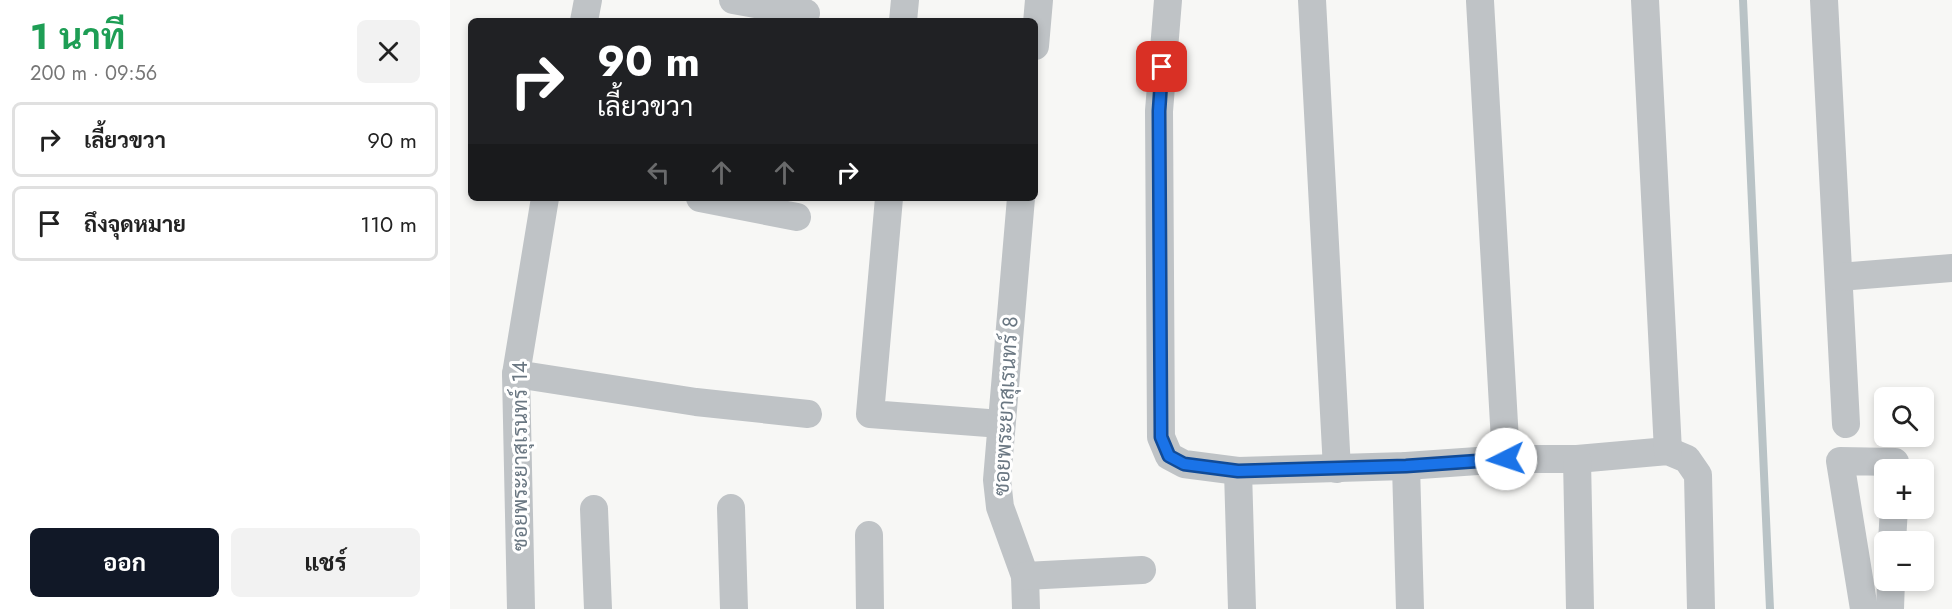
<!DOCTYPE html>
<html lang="th">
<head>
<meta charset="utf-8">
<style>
	:root { --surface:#fff; --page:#f2f2f2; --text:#222; --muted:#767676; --line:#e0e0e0; --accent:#111827 }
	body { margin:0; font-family:Jost,Sarabun,sans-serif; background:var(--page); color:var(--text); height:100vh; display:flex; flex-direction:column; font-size:22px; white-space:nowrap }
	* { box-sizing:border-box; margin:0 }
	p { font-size:20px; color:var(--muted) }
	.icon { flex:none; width:33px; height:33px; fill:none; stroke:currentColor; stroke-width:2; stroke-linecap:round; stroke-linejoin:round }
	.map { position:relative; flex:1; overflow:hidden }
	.panel { display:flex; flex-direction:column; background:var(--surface); width:450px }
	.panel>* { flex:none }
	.top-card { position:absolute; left:18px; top:18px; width:570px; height:183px; border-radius:9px; box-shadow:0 3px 9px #0003; background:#202124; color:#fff; overflow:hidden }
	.tools { position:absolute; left:1424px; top:387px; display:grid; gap:12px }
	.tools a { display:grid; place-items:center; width:60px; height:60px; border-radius:9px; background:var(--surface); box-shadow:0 3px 9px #0003; font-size:30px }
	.pin { position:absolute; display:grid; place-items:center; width:51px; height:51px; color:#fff; margin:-26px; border-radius:12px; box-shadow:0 3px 9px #0006 }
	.me { position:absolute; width:66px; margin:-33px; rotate:266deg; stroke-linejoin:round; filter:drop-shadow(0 0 4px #0008) }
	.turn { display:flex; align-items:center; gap:21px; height:126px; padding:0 30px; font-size:27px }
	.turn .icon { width:78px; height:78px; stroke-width:2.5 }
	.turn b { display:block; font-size:42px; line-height:51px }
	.lanes { display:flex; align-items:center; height:57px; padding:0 30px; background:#0003; justify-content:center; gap:30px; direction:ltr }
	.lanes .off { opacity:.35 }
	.round { display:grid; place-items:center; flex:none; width:63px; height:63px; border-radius:9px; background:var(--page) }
	.overview { display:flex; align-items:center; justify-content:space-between; height:102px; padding:0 30px }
	h1 { font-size:36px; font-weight:700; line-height:45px; color:#1e9e55 }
	.primary-button { display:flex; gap:12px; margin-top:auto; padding:12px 30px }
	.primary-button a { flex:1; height:69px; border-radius:9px; background:var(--accent); color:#fff; font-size:24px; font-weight:700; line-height:69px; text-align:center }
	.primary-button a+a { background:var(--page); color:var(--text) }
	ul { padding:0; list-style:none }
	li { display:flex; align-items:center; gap:18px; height:75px; margin:0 12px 9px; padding:0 18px; border:3px solid var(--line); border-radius:9px }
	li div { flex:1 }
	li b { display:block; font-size:22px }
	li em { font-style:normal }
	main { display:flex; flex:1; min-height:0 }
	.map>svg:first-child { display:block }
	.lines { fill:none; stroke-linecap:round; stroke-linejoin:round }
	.stream { stroke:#b9c3c6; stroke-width:8 }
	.minor { stroke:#bfc3c6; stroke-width:28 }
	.route-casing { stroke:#114b97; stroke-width:15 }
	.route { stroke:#1a73e8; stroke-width:10 }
	.labels { text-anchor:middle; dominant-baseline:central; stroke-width:6; stroke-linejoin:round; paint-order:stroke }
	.street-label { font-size:21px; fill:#6a7782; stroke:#fff }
</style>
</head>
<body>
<main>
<section class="panel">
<div class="overview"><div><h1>1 นาที</h1><p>200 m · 09:56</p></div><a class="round"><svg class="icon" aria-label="close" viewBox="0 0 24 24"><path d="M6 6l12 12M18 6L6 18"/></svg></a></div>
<ul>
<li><svg class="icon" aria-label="right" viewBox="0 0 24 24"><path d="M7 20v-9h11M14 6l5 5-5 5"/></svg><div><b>เลี้ยวขวา</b></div><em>90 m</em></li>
<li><svg class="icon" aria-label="arrive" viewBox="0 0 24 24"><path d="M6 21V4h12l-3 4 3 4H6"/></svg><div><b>ถึงจุดหมาย</b></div><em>110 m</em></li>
</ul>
<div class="primary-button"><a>ออก</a><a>แชร์</a></div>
</section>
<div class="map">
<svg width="1502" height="609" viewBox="0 0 1502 609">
	<rect width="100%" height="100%" fill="#f7f7f5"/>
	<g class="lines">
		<path class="stream" d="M1293,0L1320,609"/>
		<g class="minor">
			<path d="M283,0L356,13"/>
			<path d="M718,0L709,111L711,437L719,456L734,464L788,471L956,466L1056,459H1127L1218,451L1237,459L1248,475L1251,609"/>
			<path d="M862,0L887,469"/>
			<path d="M1195,0L1218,451"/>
			<path d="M1374,0L1396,424"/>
			<path d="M1030,1L1056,459"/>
			<path d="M134,21L138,0"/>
			<path d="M453,21L455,0"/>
			<path d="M585,46L589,0"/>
			<path d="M250,198L347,217"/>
			<path d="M439,198L420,414L551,424"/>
			<path d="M571,198L547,480L550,507L575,576L576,609"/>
			<path d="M1389,277L1502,268"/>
			<path d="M66,374L246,402L358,414"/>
			<path d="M1127,459L1130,609"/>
			<path d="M956,466L960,609"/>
			<path d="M788,471L792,609"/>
			<path d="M281,508L284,609"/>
			<path d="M144,509L148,609"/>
			<path d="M419,535L420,609"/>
			<path d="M1442,542L1444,508"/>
			<path d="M575,576L692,570"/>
			<path d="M71,609L66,374L95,198"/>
			<path d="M1414,609L1390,461L1445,462V470"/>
			<path d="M1440,609L1441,580"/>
		</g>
	</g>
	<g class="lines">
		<g class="route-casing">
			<path id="route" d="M712,67L709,111L711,437L719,456L734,464L788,471L956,466L1056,459"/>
		</g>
		<use href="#route" class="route"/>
	</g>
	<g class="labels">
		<g class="street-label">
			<text transform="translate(556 406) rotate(-87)">ซอยพระยาสุเรนทร์ 8</text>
			<text transform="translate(70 456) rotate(-90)">ซอยพระยาสุเรนทร์ 14</text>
		</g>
	</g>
</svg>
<div class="tools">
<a><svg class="icon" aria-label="search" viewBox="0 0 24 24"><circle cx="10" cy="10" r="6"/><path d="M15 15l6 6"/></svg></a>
<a>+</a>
<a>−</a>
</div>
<div class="pin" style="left:712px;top:67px;background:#d93025"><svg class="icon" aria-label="arrive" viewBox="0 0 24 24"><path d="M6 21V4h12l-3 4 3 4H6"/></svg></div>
<svg class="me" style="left:1056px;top:459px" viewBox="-20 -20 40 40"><circle r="19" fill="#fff"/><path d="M0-13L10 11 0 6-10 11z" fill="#1a73e8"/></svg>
<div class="top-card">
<div class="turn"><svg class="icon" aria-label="right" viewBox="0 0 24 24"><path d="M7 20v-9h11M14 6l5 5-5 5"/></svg><div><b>90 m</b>เลี้ยวขวา</div></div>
<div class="lanes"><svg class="icon off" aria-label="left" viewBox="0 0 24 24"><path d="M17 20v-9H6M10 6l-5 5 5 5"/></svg><svg class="icon off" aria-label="ahead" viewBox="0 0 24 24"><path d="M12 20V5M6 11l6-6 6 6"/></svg><svg class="icon off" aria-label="ahead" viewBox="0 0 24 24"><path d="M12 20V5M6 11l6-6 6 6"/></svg><svg class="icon" aria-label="right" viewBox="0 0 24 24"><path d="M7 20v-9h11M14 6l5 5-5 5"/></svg></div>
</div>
</div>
</main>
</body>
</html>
